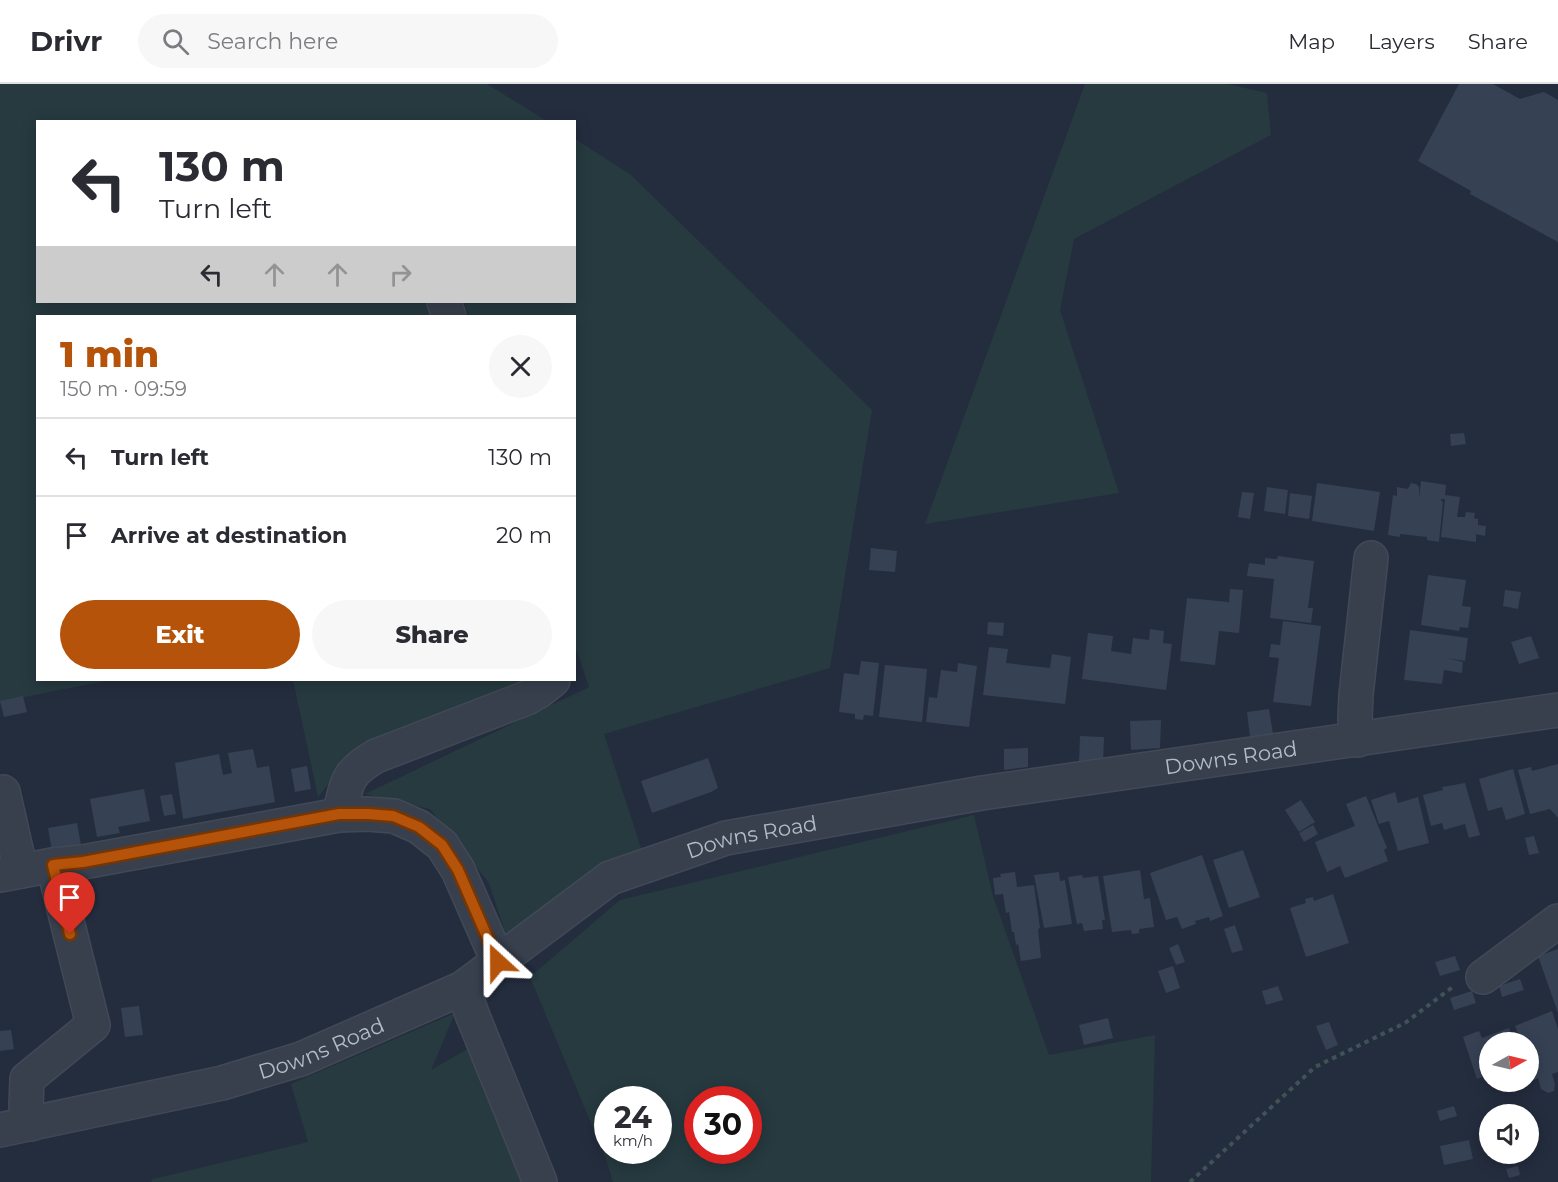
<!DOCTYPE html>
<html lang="en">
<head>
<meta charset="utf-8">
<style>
	:root { --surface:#fff; --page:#f7f7f7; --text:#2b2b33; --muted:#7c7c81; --line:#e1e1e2; --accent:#b45309 }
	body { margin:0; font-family:Montserrat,sans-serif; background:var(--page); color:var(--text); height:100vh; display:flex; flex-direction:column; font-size:22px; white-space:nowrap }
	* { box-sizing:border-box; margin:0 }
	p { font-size:20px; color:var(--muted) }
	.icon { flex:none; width:33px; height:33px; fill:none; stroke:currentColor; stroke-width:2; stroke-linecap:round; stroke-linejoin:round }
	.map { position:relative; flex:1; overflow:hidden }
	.drawer { position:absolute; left:36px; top:231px; width:540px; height:366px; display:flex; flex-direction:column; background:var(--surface); border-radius:0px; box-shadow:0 3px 15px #0003 }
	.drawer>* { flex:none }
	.top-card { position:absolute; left:36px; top:36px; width:540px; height:183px; border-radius:0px; box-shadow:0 3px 15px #0003; background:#fff; color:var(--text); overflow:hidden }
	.needle { width:39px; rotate:82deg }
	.buttons { position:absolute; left:1479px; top:948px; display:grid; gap:12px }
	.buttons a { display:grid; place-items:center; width:60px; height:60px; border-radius:50%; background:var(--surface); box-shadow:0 3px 15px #0003; font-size:30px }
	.speed { position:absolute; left:594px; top:1002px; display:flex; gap:12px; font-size:30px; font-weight:700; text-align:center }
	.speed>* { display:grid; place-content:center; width:78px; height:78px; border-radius:50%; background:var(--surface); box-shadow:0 3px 15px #0003; line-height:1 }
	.speed small { font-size:15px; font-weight:400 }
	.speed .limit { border:9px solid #d22; background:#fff; color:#111 }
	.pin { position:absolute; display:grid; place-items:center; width:51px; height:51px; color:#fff; margin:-62px -26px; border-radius:50% 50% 50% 0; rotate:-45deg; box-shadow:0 0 6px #0007 }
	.pin .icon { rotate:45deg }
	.me { position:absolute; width:66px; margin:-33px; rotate:336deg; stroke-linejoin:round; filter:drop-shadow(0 0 4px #0008) }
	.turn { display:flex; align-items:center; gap:21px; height:126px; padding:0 24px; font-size:27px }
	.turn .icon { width:78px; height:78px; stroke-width:2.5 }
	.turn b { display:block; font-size:42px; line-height:51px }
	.lanes { display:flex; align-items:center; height:57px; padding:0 24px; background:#0003; justify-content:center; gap:30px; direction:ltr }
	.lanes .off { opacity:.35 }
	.round { display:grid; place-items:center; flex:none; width:63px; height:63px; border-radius:32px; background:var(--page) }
	.headline { display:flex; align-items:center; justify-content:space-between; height:102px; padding:0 24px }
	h1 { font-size:36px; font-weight:800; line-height:45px; color:var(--accent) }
	.action { display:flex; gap:12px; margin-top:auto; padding:12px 24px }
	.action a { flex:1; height:69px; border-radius:36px; background:var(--accent); color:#fff; font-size:24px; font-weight:800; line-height:69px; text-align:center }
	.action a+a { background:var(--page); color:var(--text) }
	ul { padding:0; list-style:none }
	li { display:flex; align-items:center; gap:18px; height:78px; padding:0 24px; border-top:2px solid var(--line) }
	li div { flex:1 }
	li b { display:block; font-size:22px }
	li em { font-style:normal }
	header { display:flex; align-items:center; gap:36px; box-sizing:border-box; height:84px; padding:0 30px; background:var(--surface); border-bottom:2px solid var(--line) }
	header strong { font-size:28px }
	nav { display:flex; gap:33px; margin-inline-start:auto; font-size:21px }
	.search { width:420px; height:54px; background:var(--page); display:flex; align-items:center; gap:15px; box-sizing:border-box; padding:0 21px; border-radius:33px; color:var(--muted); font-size:22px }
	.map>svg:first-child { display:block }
	.green { fill:#263a3f; fill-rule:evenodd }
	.building { fill:#364154 }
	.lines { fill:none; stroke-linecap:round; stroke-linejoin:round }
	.minor-casing { stroke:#414957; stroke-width:36 }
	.path { stroke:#3f5357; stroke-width:4; stroke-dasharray:4.5 4.5; stroke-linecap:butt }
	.minor { stroke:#38404e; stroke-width:33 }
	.route-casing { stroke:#753606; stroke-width:15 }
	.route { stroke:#b45309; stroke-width:10 }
	.labels { text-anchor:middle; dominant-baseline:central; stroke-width:6; stroke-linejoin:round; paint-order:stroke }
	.street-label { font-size:21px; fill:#b4bbc9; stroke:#1d2533 }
</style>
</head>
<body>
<header>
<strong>Drivr</strong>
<div class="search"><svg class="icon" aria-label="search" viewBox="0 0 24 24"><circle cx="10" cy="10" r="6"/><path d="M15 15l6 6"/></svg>Search here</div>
<nav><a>Map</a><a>Layers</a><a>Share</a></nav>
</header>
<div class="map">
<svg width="1558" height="1098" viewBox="0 0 1558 1098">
	<rect width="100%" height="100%" fill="#242d3e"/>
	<g class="green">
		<path d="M0,0H487L547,37L38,38V218H439L444,232H38V596H110L0,618Z"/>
		<path d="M1085,0H1227L1267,9L1271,51L1074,155L1060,226L1119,409L925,440Z"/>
		<path d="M575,55L631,91L872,326L830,584L604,650L642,767L507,854L489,799L430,725L365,710L589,603L574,559V232H469L464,218H574Z"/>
		<path d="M293,596H531L353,669L318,713Z"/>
		<path d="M974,731L993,812L1049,971L1155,951L1151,1098H613L606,1075L530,893L620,816ZM608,1016H658V1066H608ZM698,1016H748V1066H698Z"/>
		<path d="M455,929L431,986L471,963L523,1098H151L153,1095L308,1058L291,1000Z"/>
	</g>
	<g class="building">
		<path d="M1459,0H1493L1520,15L1544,8L1558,16V158L1470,110L1471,107L1418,77Z"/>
		<path d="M1464,349L1466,360L1451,362L1450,350Z"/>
		<path d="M1421,397L1446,401L1445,411L1460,413L1457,433H1465L1466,428L1475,429L1474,434L1478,435V441L1486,442L1485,452L1476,450V458L1441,453L1445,415H1441V417L1443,418L1439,458L1427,456V453L1400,450V453L1388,451L1393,411L1397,412V403L1408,405L1411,399L1416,400L1419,403V414Z"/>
		<path d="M1317,399L1380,408L1374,447L1312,437Z"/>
		<path d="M1267,403L1288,406L1285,430L1264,427Z"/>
		<path d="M1242,408L1254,409L1250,435L1238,433Z"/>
		<path d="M1290,409L1312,412L1309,435L1288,432Z"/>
		<path d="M871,464L897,467L895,488L869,486Z"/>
		<path d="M1278,472L1314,477L1308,524H1313L1311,539L1270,534L1274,495L1247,492L1249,479L1265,481V474L1277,475Z"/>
		<path d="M1428,491L1466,496L1462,522L1471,523L1468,544L1460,543L1459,547L1421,541Z"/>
		<path d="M1230,505L1243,506L1239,549L1219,547L1215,581L1180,577L1187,514L1229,518Z"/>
		<path d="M1505,506L1521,508L1518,525L1503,522Z"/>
		<path d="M1283,537L1321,542L1311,622L1273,618L1279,574L1269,573L1271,560L1280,561Z"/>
		<path d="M988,538L1004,539L1003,552L987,550Z"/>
		<path d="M1150,545L1164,547L1163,559L1172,560L1166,606L1082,595L1088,549L1113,552L1111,567L1131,570L1133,554L1149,556Z"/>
		<path d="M1410,546L1468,554L1465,577L1446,574L1463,578L1462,589L1444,586L1442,600L1404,596Z"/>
		<path d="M1531,552L1539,574L1519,580L1511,558Z"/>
		<path d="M989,563L1008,565L1006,579L1050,584L1052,570L1071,573L1065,620L983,611Z"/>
		<path d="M861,577L879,579L873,632L864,631L863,636L855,635V630L839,628L844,589L859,591Z"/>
		<path d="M958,579L977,582L969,643L926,638L929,613L937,614L941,586L957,588Z"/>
		<path d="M885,581L927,585L922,638L879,633Z"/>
		<path d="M23,612L27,628L4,633L0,617Z"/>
		<path d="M1269,625L1273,650L1250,653L1247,628Z"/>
		<path d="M1161,636L1160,664L1131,666L1130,637Z"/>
		<path d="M1080,652L1104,653L1103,679L1079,678Z"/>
		<path d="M1028,664V683L1004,686V665Z"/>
		<path d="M253,665L257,684L269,682L275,718L183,735L175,679L219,670L223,691L232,689L228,669Z"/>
		<path d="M708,674L718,704L711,708L652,729L641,697Z"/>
		<path d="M1558,680V734L1550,725L1530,730L1518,686L1531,683L1532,687Z"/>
		<path d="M307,682L311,705L295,708L291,685Z"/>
		<path d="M1513,685L1525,730L1506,736L1502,723L1488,727L1479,695Z"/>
		<path d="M1465,699L1480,751L1469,754L1465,740L1444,746L1442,739L1431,742L1423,711L1443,706L1442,703Z"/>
		<path d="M144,705L150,737L118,743L120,749L97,753L90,715Z"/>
		<path d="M1395,708L1398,719L1418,713L1429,759L1398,767L1389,737L1379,740L1371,716Z"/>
		<path d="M172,710L176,730L164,732L160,712Z"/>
		<path d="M1366,712L1387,764L1384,766L1388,777L1345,794L1340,782L1327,788L1315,758L1355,742L1346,720Z"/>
		<path d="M1301,716L1315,738L1299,748L1285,726Z"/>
		<path d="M77,739L81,761L52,767L48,744Z"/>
		<path d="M1313,741L1318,750L1304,758L1299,749Z"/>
		<path d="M1534,752L1539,769L1529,771L1525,754Z"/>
		<path d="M1243,766L1260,813L1229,824L1213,776Z"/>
		<path d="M1202,771L1223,832L1210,837L1209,833L1195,837L1196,840L1182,845L1177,833L1166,836L1150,789Z"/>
		<path d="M1140,786L1144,815L1150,814L1154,843L1139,845V849L1132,850L1131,846L1112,848L1103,792Z"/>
		<path d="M1015,788L1017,803L1034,801L1040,844L1038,845L1041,874L1021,877L1018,860L1016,861L1014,848H1012L1009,828L1006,829L1003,810L995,811L993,794L1001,793L1000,790Z"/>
		<path d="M1059,788L1060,797L1065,796L1072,840L1044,844L1034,791Z"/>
		<path d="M1082,791L1083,794L1098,792L1105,836H1102L1103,845L1084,847L1082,839L1077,840L1068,793Z"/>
		<path d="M1333,810L1349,859L1306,873L1290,824L1306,819L1305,815L1313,813L1314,817Z"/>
		<path d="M1235,841L1243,866L1232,869L1224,845Z"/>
		<path d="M1178,860L1185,878L1176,881L1169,864Z"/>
		<path d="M1558,865V929L1538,872Z"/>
		<path d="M1455,872L1460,886L1440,892L1435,878Z"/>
		<path d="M1173,882L1180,904L1166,909L1158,887Z"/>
		<path d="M1520,895L1524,906L1502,913L1499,902Z"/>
		<path d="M1278,902L1283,916L1266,921L1262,907Z"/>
		<path d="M1472,907L1476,919L1454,926L1450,914Z"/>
		<path d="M139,922L143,951L125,953L121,924Z"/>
		<path d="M1552,927L1558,945V988L1552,990L1555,1000L1554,1007L1548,1009L1541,1005L1538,994L1534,996L1528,980V958H1521L1515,942Z"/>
		<path d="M1108,934L1113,954L1084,961L1079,941Z"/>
		<path d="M1329,938L1338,961L1326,966L1316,942Z"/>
		<path d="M1509,944L1514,958H1490V990L1477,995L1463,953L1479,947L1482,954Z"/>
		<path d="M11,946L14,965L0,967V947Z"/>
		<path d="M1505,998H1525L1507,1004Z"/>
		<path d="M1454,1022L1457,1032L1440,1037L1437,1027Z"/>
		<path d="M1469,1056L1473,1075L1444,1081L1440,1062Z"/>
		<path d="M1518,1082L1520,1091L1509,1094L1506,1085Z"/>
	</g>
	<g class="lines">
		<g class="minor-casing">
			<g id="minor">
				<path d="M444,218L449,232"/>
				<path d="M1358,656L1355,635L1356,611L1371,474"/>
				<path d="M0,709L3,708L21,787"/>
				<path d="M339,731C348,698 345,690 376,672L527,614L539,607L553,596"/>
				<path d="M53,781L83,778L339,731L367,730L394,732L419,743L442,761L458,786L498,877"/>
				<path d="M0,791L53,781L93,941L27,995L26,1022L31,1040"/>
				<path d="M1483,893L1558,837"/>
				<path d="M463,904L472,930L540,1098"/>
				<path id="s1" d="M0,1046L222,999L301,975L463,904L610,794L726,754L982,709L1558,626"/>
			</g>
		</g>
		<path class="path" d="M1190,1098L1315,983L1405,939L1454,902"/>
		<use href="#minor" class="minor"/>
	</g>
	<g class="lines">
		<g class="route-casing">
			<path id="route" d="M70,850L53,781L83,778L339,730H368L393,732L419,743L442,761L458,786L498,878"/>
		</g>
		<use href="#route" class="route"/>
	</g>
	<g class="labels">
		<g class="street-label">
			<text stroke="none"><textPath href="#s1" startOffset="1304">Downs Road</textPath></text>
			<text stroke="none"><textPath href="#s1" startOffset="818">Downs Road</textPath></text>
			<text stroke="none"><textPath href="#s1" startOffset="332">Downs Road</textPath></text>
		</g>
	</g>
</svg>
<div class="buttons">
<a><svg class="needle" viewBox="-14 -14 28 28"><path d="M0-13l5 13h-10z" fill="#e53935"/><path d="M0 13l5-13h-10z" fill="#7c7c81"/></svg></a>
<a><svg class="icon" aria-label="sound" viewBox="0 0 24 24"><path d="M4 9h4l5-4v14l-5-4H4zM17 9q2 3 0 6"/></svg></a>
</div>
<div class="speed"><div>24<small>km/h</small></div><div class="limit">30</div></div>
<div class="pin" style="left:70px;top:850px;background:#d93025"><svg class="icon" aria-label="arrive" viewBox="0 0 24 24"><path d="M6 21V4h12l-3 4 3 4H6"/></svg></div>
<svg class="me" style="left:498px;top:878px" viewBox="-20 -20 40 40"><path d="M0-17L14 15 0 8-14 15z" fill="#b45309" stroke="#fff" stroke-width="4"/></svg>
<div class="top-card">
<div class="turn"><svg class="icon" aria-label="left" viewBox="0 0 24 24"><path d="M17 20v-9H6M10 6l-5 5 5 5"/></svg><div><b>130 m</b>Turn left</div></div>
<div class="lanes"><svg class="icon" aria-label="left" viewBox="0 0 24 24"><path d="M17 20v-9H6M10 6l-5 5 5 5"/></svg><svg class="icon off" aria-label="ahead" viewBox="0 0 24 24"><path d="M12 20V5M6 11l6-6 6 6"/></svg><svg class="icon off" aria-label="ahead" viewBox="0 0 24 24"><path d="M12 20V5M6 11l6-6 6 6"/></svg><svg class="icon off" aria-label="right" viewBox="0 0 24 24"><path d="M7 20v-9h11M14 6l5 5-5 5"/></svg></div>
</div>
<section class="drawer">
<div class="headline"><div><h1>1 min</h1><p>150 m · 09:59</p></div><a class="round"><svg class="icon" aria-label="close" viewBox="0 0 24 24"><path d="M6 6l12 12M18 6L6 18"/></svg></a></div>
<ul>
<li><svg class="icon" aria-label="left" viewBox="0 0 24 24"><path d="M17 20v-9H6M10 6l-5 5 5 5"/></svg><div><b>Turn left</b></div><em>130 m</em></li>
<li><svg class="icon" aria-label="arrive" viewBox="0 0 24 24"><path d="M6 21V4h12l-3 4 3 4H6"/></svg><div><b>Arrive at destination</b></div><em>20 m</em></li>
</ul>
<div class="action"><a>Exit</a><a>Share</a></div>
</section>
</div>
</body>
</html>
